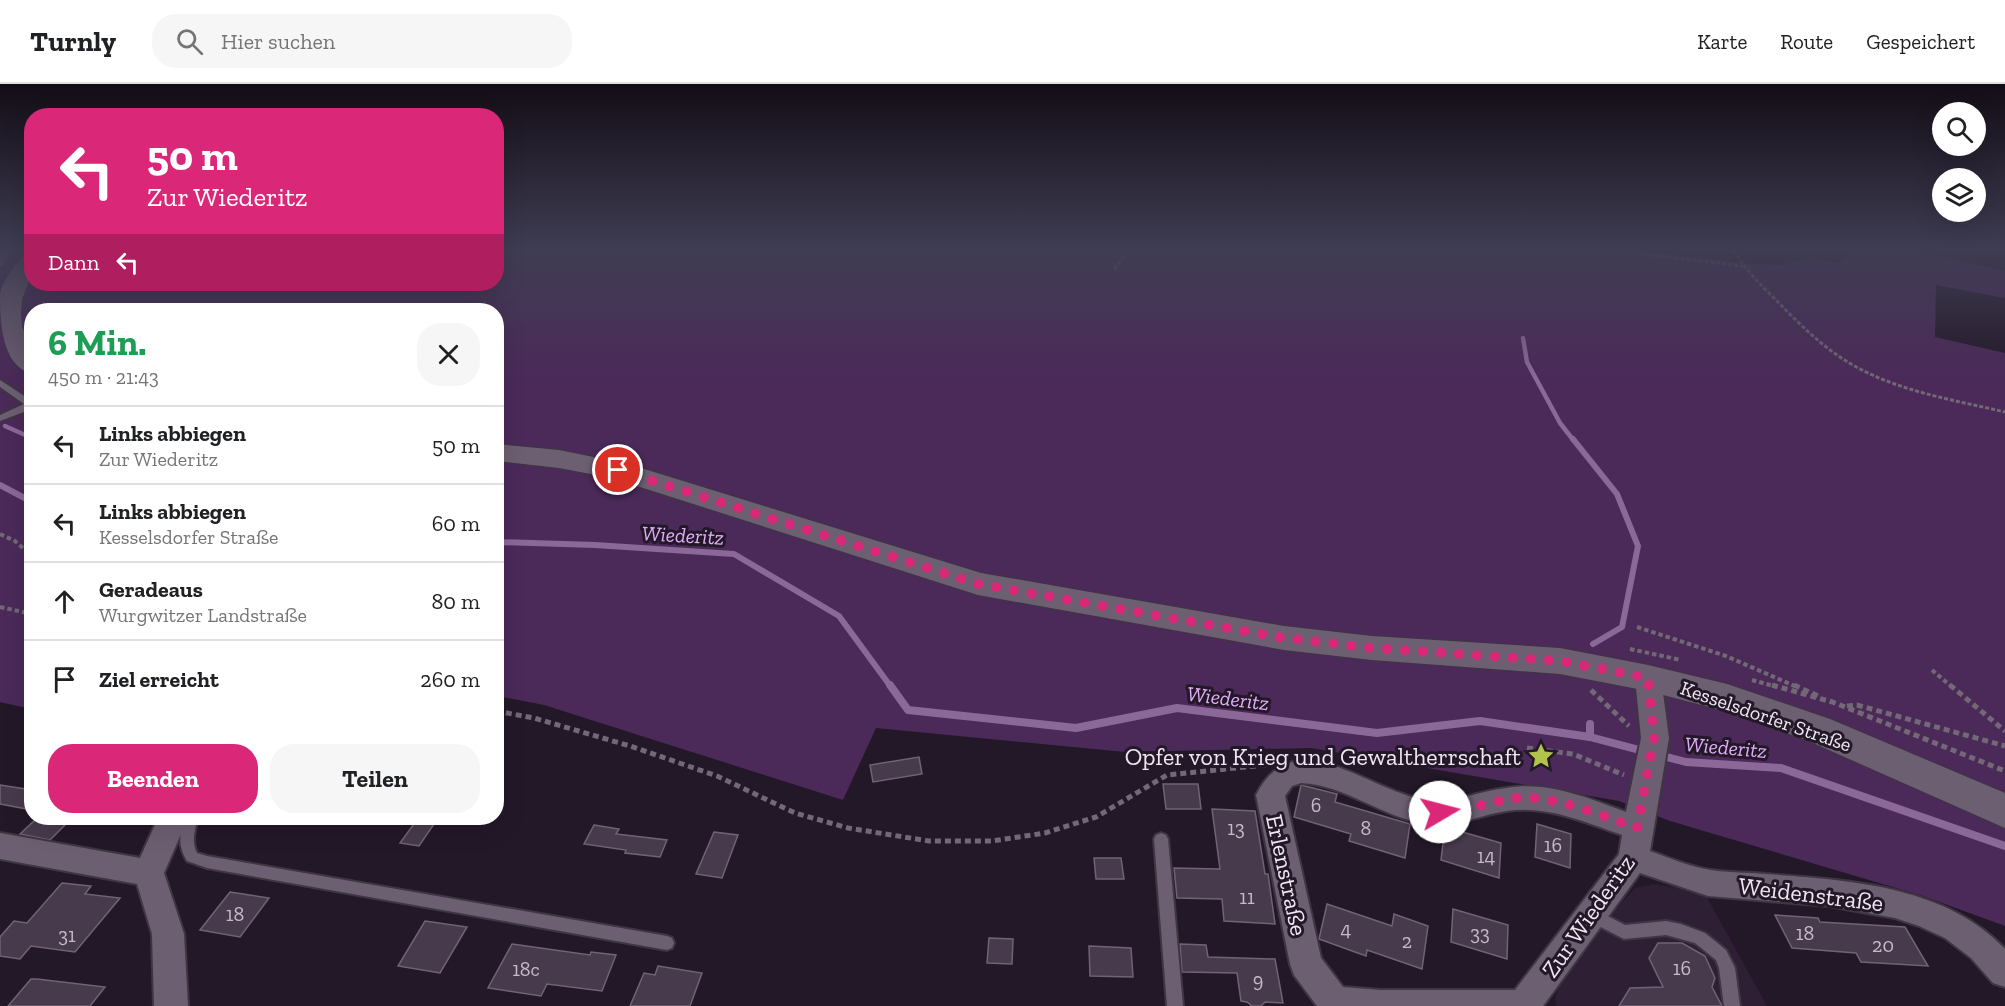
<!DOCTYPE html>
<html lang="de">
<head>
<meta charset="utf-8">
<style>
	:root { --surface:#fff; --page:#f6f6f6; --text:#202124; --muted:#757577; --line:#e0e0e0; --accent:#db2777 }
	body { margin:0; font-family:"Zilla Slab",serif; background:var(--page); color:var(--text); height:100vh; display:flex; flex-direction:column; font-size:22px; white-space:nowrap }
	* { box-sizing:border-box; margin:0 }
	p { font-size:20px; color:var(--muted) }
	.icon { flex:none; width:33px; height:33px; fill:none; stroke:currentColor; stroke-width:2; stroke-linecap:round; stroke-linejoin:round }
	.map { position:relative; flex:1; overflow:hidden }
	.sheet { position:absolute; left:24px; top:219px; width:480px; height:522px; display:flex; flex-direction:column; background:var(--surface); border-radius:24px; box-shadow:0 6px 24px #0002 }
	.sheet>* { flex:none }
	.top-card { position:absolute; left:24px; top:24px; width:480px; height:183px; border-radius:24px; box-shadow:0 6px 24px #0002; background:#db2777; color:#fff; overflow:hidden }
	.fabs { position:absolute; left:1932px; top:18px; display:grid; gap:12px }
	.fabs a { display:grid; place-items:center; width:54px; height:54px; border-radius:50%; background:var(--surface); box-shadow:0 6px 24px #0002; font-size:30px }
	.pin { position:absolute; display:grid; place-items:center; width:51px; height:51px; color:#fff; margin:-26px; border:3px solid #fff; border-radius:50%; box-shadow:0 2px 6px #0007 }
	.me { position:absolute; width:66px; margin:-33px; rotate:82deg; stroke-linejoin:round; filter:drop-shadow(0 0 4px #0008) }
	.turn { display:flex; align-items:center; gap:21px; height:126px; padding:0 24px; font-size:27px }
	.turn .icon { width:78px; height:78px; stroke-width:2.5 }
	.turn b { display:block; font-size:42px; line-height:51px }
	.then { display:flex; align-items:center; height:57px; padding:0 24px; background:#0003; gap:12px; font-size:22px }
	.round { display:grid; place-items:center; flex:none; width:63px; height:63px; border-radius:24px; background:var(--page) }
	.headline { display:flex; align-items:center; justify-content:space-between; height:102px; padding:0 24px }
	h1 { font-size:36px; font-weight:800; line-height:45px; color:#1e9e55 }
	.button { display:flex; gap:12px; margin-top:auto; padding:12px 24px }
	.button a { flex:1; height:69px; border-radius:24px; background:var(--accent); color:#fff; font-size:24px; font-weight:800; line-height:69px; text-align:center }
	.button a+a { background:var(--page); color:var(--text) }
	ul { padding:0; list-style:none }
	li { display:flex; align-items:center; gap:18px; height:78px; padding:0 24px; border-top:2px solid var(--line) }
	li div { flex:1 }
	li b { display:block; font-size:22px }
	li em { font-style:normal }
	header { display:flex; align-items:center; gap:36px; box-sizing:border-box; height:84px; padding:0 30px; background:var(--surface); border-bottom:2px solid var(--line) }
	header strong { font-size:28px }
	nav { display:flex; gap:33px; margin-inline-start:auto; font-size:21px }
	.search { width:420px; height:54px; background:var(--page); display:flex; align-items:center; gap:15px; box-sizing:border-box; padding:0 21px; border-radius:24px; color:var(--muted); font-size:22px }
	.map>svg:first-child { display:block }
	.built { fill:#2e1f34 }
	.green { fill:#4b2a59 }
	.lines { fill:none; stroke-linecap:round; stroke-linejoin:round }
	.stream-far2 { stroke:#8c6899; stroke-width:4.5 }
	.stream-far1 { stroke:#8c6899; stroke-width:6 }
	.stream { stroke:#8c6899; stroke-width:8 }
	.building { fill:#473a4c; stroke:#716376; stroke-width:1.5 }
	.service-casing { stroke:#3e3642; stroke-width:4 }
	.minor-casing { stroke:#3e3642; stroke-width:4 }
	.secondary-casing { stroke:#3e3642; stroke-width:2 }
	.path-far2 { stroke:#726876; stroke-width:3; stroke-dasharray:4 2; stroke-linecap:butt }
	.path-far1 { stroke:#726876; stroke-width:4; stroke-dasharray:4.5 3; stroke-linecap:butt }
	.path { stroke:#726876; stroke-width:5; stroke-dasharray:6 4; stroke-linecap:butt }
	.service { fill:#6d5f72; fill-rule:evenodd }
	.minor { fill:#6d5f72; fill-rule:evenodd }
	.secondary { fill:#6d5f72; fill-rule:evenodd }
	.route { stroke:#db2777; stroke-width:10; stroke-dasharray:0 18 }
	.labels { text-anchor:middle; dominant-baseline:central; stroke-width:6; stroke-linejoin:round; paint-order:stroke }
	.street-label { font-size:20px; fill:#efe7f2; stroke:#231828 }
	.near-number-label { font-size:20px; fill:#c5bcc8 }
	.water-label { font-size:21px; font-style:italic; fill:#e2aef8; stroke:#231828 }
	.near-poi-label { font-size:24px; fill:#efe7f2; stroke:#231828; text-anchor:end }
	.near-street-label { font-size:24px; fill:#efe7f2; stroke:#231828 }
</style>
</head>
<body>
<header>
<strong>Turnly</strong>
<div class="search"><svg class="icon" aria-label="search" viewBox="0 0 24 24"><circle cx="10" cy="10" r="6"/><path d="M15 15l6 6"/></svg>Hier suchen</div>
<nav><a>Karte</a><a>Route</a><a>Gespeichert</a></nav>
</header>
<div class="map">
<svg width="2005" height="922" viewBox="0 0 2005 922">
	<rect width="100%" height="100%" fill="#231828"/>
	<path class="built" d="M1654,800L1704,808L1767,922H1556L1555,914L1561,897L1618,823L1635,804Z"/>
	<path class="green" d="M0,166H31L32,200H496L497,166H1631L1752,180L1783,181L1810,173L1837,179L1853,169V166H1908L2005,187V214L1936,201L1935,253L2005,269V842L1923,812L1670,737L1619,717L1311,664L1125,668L876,644L843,716L544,621L497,612L496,226H32L31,625L0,618Z"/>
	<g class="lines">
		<g class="stream-far2">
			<path d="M1523,254L1527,278L1560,339L1574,357"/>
			<path d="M5,342L32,354"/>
		</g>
		<g class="stream-far1">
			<path d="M1573,355L1617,410L1638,462L1622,543L1593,560"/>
			<path d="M0,401L32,418"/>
			<path d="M496,458L595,461L734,470L839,532L891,603"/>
		</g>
		<g class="stream">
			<path d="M890,601L908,626L1076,644L1177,624L1377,649L1480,637L1590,653L1647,668"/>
			<path d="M1590,640V653"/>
			<path d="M1659,671L1686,678L1781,684L2005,762"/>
		</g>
	</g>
	<g class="building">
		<path d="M919,673L922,690L873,698L870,681Z"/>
		<path d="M1163,700H1198L1201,725H1166Z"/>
		<path d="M0,701L32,706V726L0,720Z"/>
		<path d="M1301,701L1337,710L1335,718L1410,740L1405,774L1349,757L1351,750L1294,733Z"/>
		<path d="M1212,725L1255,727L1265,790H1268L1275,840L1224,837L1222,815L1177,814L1174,784L1220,785Z"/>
		<path d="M37,734H72L50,756L20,750Z"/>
		<path d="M416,737L434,740L419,762L400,759Z"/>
		<path d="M1537,740L1571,750L1570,784L1535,773Z"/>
		<path d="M594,741L619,745L616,750L667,756L660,773L625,769L626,766L584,760Z"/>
		<path d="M1445,743L1501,759L1499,794L1441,776Z"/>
		<path d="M714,748L738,751L722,794L696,790Z"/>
		<path d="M1094,774H1121L1124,795H1096Z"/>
		<path d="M62,799L91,802L85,810L120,814L75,868L31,862L20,875L0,872V853L14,837L27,839Z"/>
		<path d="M230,808L269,814L240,853L200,846Z"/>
		<path d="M1327,820L1392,842L1394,830L1428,842L1422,885L1367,866L1366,872L1319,855Z"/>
		<path d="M1453,825L1508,841L1507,875L1451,858Z"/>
		<path d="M1775,831L1818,834L1820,838L1905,843L1928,882L1861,878L1856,869L1792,864Z"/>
		<path d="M425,837L467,843L440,889L398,882Z"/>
		<path d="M989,854L1013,855L1012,880L987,879Z"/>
		<path d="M1658,859H1682L1705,872L1715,894L1712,903L1722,922H1619L1630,904L1663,903L1649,874Z"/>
		<path d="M512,860L590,871L591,868L616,871L602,907L547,900L541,912L488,904Z"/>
		<path d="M1180,860L1206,861L1208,873L1275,875L1283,919L1265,918L1261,922H1252L1247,918L1241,917L1237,889L1182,888Z"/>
		<path d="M1089,862L1131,864L1133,893L1090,892Z"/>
		<path d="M658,882L702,889L690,922H630L644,889L655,891Z"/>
		<path d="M31,895H37L105,903L90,922H8Z"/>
	</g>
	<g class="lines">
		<g class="service-casing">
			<g id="service">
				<path d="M5,166H13L3,182H0V174Z"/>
				<path d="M0,296L32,317V325L0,337V331L24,320L0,303Z"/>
				<path d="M184,734H198C195,746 191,757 197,769L207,772L667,852L672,854L674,859L672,864L667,866L207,784L187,777C178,762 179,751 184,734Z"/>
				<path d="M1161,749L1166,751L1168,755L1183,922H1167L1154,755L1156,751Z"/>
				<path d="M1592,824L1625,841L1666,837L1681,840L1705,849L1726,866L1735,884L1740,922H1724L1719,884L1716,876L1695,859L1666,851L1624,855L1587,836L1585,831L1587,826Z"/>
			</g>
		</g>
		<g class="minor-casing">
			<g id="minor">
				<path d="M1648,585L1657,587L1661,594L1669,654L1650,767C1670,774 1690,783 1711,786C1729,789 1747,788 1766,790C1847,796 1945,801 2005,865V903L1993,899L1971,874L1945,854L1919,842L1895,834L1829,822L1708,812L1640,789L1543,922H1317L1294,891L1290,880L1256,711C1296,632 1374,713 1430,716C1456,718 1481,707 1506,704C1548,697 1588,714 1626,728L1641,654L1635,594L1639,587ZM1301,699C1346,701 1381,733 1426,740C1453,744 1480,731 1507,727C1547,721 1584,738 1622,751L1619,770L1515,906H1381L1343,903L1321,874L1285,712L1292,702Z"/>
				<path d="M158,734H188L164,789L184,850L188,922H154L152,850L137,800L0,775V749L140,774Z"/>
			</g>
		</g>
		<g class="secondary-casing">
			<g id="secondary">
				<path d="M32,169V190L22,215L21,229L22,243L32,266V290C1,282 0,236 0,210C3,195 15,182 24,170Z"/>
				<path d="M496,360L559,366L628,380L981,489L1284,542L1372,552L1560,564L1648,581L1727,600L1830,635L2005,709V744L1804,655L1721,626L1648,607L1560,590L1372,576L1284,566L978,511L612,394L559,384L496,377Z"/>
			</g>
		</g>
		<g class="path-far2">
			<path d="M1609,166L1743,182"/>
			<path d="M1734,166C1745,186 1762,202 1778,218C1803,244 1831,271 1864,287C1908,309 1958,317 2005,328"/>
			<path d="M1114,185L1124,173L1135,166"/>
		</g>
		<g class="path-far1">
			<path d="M0,450L15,457L32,472"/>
			<path d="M0,523L32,530"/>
			<path d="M1637,543L1726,572L1797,603"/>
			<path d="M1630,565L1681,576"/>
			<path d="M1932,586L1952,603"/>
			<path d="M1752,596L1777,603"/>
		</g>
		<g class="path">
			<path d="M1772,601L1832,618"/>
			<path d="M1794,601L1818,612"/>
			<path d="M1950,601L2005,647"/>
			<path d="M1591,606L1629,642"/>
			<path d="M1830,617L2005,687"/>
			<path d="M1847,622L1857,621L2005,662"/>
			<path d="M496,627L534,634L630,662L717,692L795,729L848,744L929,757H992L1045,749L1096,733L1167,691L1266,681"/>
			<path d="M1527,664L1573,670L1624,691"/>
		</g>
		<use href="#service" class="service"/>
		<use href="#minor" class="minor"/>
		<use href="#secondary" class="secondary"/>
	</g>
	<linearGradient id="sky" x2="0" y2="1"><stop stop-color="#130d16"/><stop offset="0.56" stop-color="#3f3d53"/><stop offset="1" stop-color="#3f3d53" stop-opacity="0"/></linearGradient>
	<rect width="2005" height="295" fill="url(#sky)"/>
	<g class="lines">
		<path class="route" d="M618,386L978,500L1284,554L1372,564L1560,577L1648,594L1654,654L1637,744C1602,732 1554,711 1517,714C1491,717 1466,727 1440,728"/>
	</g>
	<defs>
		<g id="sight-bare" transform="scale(2.07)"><path d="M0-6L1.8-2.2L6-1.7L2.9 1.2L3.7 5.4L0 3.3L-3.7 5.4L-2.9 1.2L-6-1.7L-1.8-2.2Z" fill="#b2c34c" stroke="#231828" stroke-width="2.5" paint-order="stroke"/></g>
	</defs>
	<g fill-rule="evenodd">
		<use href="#sight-bare" x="1541" y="672"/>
	</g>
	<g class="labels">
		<g class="street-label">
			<text transform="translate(1766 632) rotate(19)">Kesselsdorfer Straße</text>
		</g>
		<g class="near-number-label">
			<text x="1316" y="721">6</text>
			<text x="1236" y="744">13</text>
			<text x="1366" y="744">8</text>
			<text x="1553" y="761">16</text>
			<text x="1486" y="772">14</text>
			<text x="1247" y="813">11</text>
			<text x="235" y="830">18</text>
			<text x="1346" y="845">4</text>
			<text x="1480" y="849">33</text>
			<text x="1805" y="849">18</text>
			<text x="67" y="851">31</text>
			<text x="1407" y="857">2</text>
			<text x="1883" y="861">20</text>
			<text x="1682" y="884">16</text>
			<text x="526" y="885">18c</text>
			<text x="1258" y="896">9</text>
		</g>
		<g class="water-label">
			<text transform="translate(683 451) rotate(3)">Wiederitz</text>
			<text transform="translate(1228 614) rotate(7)">Wiederitz</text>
			<text transform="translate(1726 663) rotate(5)">Wiederitz</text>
		</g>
		<g class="near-poi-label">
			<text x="1521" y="672">Opfer von Krieg und Gewaltherrschaft</text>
		</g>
		<g class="near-street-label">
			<text transform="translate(1287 791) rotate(78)">Erlenstraße</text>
			<text transform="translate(1811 810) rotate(7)">Weidenstraße</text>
			<text transform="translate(1588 832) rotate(-55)">Zur Wiederitz</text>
		</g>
	</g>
</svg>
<div class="fabs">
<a><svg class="icon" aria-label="search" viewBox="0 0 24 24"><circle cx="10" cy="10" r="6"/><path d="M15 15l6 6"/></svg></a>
<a><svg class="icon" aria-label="layers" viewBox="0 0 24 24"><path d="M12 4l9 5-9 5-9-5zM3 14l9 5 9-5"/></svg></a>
</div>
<div class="pin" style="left:618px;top:386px;background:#d93025"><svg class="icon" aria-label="arrive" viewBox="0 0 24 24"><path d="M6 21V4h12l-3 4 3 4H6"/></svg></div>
<svg class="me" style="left:1440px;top:728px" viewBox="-20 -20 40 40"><circle r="19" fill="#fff"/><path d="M0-13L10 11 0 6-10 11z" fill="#db2777"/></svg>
<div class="top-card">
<div class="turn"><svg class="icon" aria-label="left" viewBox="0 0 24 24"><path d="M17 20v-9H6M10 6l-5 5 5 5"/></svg><div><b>50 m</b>Zur Wiederitz</div></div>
<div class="then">Dann<svg class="icon" aria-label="left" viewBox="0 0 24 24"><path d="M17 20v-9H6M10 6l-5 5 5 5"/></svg></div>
</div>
<section class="sheet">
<div class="headline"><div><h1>6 Min.</h1><p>450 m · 21:43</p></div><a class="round"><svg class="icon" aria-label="close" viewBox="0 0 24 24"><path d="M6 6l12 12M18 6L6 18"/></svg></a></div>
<ul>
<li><svg class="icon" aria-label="left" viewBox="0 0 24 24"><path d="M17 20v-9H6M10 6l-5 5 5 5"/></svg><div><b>Links abbiegen</b><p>Zur Wiederitz</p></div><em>50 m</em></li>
<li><svg class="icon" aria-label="left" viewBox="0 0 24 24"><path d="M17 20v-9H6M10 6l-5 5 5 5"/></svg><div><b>Links abbiegen</b><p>Kesselsdorfer Straße</p></div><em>60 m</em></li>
<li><svg class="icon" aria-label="ahead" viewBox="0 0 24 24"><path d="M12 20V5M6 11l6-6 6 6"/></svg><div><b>Geradeaus</b><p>Wurgwitzer Landstraße</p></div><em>80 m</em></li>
<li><svg class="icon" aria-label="arrive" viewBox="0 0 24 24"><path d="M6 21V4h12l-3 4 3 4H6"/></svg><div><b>Ziel erreicht</b></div><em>260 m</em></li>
</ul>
<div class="button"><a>Beenden</a><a>Teilen</a></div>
</section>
</div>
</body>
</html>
